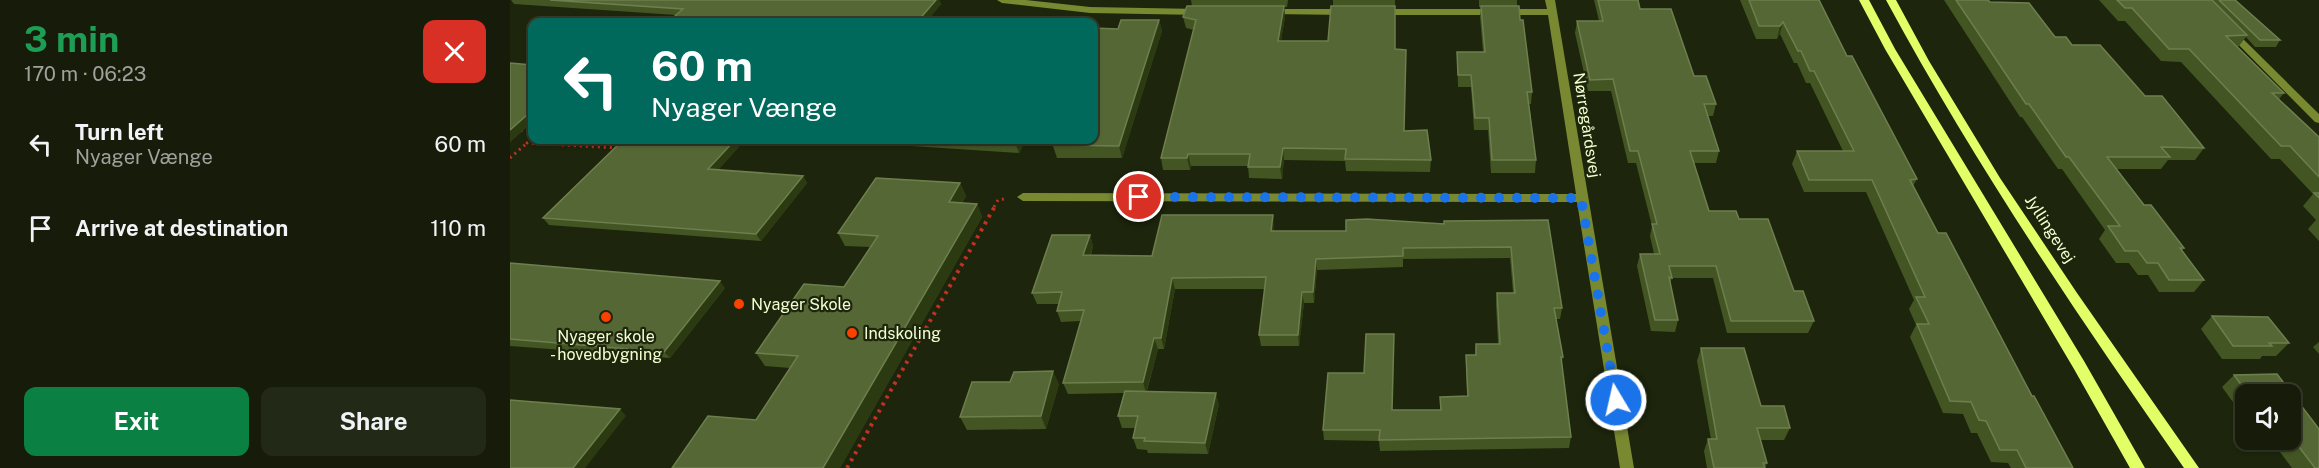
<!DOCTYPE html>
<html lang="en">
<head>
<meta charset="utf-8">
<style>
	:root { --surface:#161c09; --page:#232917; --text:#f1f3f6; --muted:#9ea19c; --line:#353a2a; --accent:#0b8043 }
	body { margin:0; font-family:"Public Sans",sans-serif; background:var(--page); color:var(--text); height:100vh; display:flex; flex-direction:column; font-size:22px; white-space:nowrap }
	* { box-sizing:border-box; margin:0 }
	p { font-size:20px; color:var(--muted) }
	.icon { flex:none; width:33px; height:33px; fill:none; stroke:currentColor; stroke-width:2; stroke-linecap:round; stroke-linejoin:round }
	.map { position:relative; flex:1; overflow:hidden }
	.panel { display:flex; flex-direction:column; background:var(--surface); width:510px }
	.panel>* { flex:none }
	.guide { position:absolute; left:18px; top:18px; width:570px; height:126px; border-radius:12px; box-shadow:0 2px 4px #0004,0 0 0 2px var(--line); background:#00695c; color:#fff; overflow:hidden }
	.buttons { position:absolute; left:1725px; top:384px; display:grid; gap:12px }
	.buttons a { display:grid; place-items:center; width:66px; height:66px; border-radius:12px; background:var(--surface); box-shadow:0 2px 4px #0004,0 0 0 2px var(--line); font-size:30px }
	.pin { position:absolute; display:grid; place-items:center; width:51px; height:51px; color:#fff; margin:-26px; border:3px solid #fff; border-radius:50%; box-shadow:0 2px 6px #0007 }
	.me { position:absolute; width:66px; margin:-33px; rotate:351deg; stroke-linejoin:round; filter:drop-shadow(0 0 4px #0008) }
	.turn { display:flex; align-items:center; gap:21px; height:126px; padding:0 24px; font-size:27px }
	.turn .icon { width:78px; height:78px; stroke-width:2.5 }
	.turn b { display:block; font-size:42px; line-height:51px }
	.round { display:grid; place-items:center; flex:none; width:63px; height:63px; border-radius:12px; background:var(--page) }
	.summary { display:flex; align-items:center; justify-content:space-between; height:102px; padding:0 24px }
	h1 { font-size:36px; font-weight:700; line-height:45px; color:#1e9e55 }
	.cta { display:flex; gap:12px; margin-top:auto; padding:12px 24px }
	.cta a { flex:1; height:69px; border-radius:12px; background:var(--accent); color:#fff; font-size:24px; font-weight:700; line-height:69px; text-align:center }
	.cta a+a { background:var(--page); color:var(--text) }
	ul { padding:0; list-style:none }
	li { display:flex; align-items:center; gap:18px; height:84px; padding:0 24px }
	li div { flex:1 }
	li b { display:block; font-size:22px }
	li em { font-style:normal }
	main { display:flex; flex:1; min-height:0 }
	.map>svg:first-child { display:block }
	.lines { fill:none; stroke-linecap:round; stroke-linejoin:round }
	.path-far1 { stroke:#c23121; stroke-width:3; stroke-dasharray:2 4; stroke-linecap:butt }
	.path { stroke:#c23121; stroke-width:4; stroke-dasharray:3 5; stroke-linecap:butt }
	.street { fill:#788931; fill-rule:evenodd }
	.secondary { fill:#e3ff67; fill-rule:evenodd }
	.wall { fill:#435523 }
	.shaded-wall { fill:#2c3a12 }
	.building { fill:#566736; stroke:#6e7f4e; stroke-width:1.5 }
	.route { stroke:#1a73e8; stroke-width:10; stroke-dasharray:0 18 }
	.poi-dot { fill:#fb4100; stroke:#1d250c; stroke-width:2 }
	.labels { text-anchor:middle; dominant-baseline:central; stroke-width:4.5; stroke-linejoin:round; paint-order:stroke }
	.street-label { font-size:16px; fill:#f2ffd0; stroke:#1d250c }
	.poi-label { font-size:16px; fill:#f2ffd0; stroke:#1d250c; text-anchor:start }
</style>
</head>
<body>
<main>
<section class="panel">
<div class="summary"><div><h1>3 min</h1><p>170 m · 06:23</p></div><a class="round" style="background:#d93025;color:#fff"><svg class="icon" aria-label="close" viewBox="0 0 24 24"><path d="M6 6l12 12M18 6L6 18"/></svg></a></div>
<ul>
<li><svg class="icon" aria-label="left" viewBox="0 0 24 24"><path d="M17 20v-9H6M10 6l-5 5 5 5"/></svg><div><b>Turn left</b><p>Nyager Vænge</p></div><em>60 m</em></li>
<li><svg class="icon" aria-label="arrive" viewBox="0 0 24 24"><path d="M6 21V4h12l-3 4 3 4H6"/></svg><div><b>Arrive at destination</b></div><em>110 m</em></li>
</ul>
<div class="cta"><a>Exit</a><a>Share</a></div>
</section>
<div class="map">
<svg width="1809" height="468" viewBox="0 0 1809 468">
	<rect width="100%" height="100%" fill="#1d250c"/>
	<g class="lines">
		<g class="path-far1">
			<path d="M11,130H22"/>
			<path d="M22,138L17,143L109,148"/>
			<path d="M0,158L17,143"/>
			<path d="M484,207L488,200L494,199"/>
		</g>
		<path class="path" d="M337,468L485,206"/>
		<g class="street">
			<path d="M487,0H516L580,7L690,9L695,12L690,15L580,13L492,3Z"/>
			<path d="M1035,0H1045L1124,468H1110L1067,202L513,201L507,197L513,193L1066,194L1038,15H869L864,12L869,9H1037Z"/>
			<path d="M758,9H837L842,12L837,15L755,14L753,12Z"/>
			<path d="M1721,29L1724,30L1809,114V123L1805,122L1718,34L1716,32Z"/>
		</g>
		<g class="secondary">
			<path d="M1349,0H1359L1385,49L1574,361L1635,468H1620L1564,369L1375,49Z"/>
			<path d="M1376,0H1386L1419,61L1490,178L1567,293L1689,468H1674C1568,316 1464,163 1376,0Z"/>
		</g>
	</g>
	<g class="wall">
		<path d="M1,0H429L431,4L416,22H158L166,15L4,4Z"/>
		<path d="M681,0H778L777,7H774L775,17L771,41H818L823,6V0H885V49L894,131L921,160L920,172L836,171L835,161L774,160L772,179L739,178L738,166H681L680,170H653L651,158L684,30L676,28L673,17L682,6Z"/>
		<path d="M969,0H1007V6L1010,20L1022,92L1021,104H1019L1026,160L1025,173H981L978,130H964L961,87H948L947,52H973L970,17L971,7H969Z"/>
		<path d="M1084,0H1128L1130,9L1206,104L1203,116H1198L1209,151L1206,163H1184L1199,211L1229,219L1284,291L1304,321L1298,333H1217L1203,278H1162L1160,283L1168,320L1165,332L1141,331L1127,266L1130,254H1144L1140,236L1142,226L1126,163H1118L1101,91H1078L1065,33L1067,21H1089Z"/>
		<path d="M1230,0H1309L1337,56L1407,179L1403,186L1428,233L1563,468H1501L1498,463L1481,462L1467,433H1461L1453,414L1433,413L1400,337L1406,325L1399,309L1404,300L1356,192H1294L1282,164L1287,151H1333L1300,83H1296L1287,63H1284L1270,34L1267,39H1246Z"/>
		<path d="M1434,0H1478L1480,2L1562,45L1635,96L1694,148L1685,160H1658L1651,169H1607L1634,205L1674,248L1672,251L1694,280L1684,292H1649L1638,275H1628L1619,263H1606L1589,239L1595,230L1552,169H1548L1512,117H1510Z"/>
		<path d="M1589,0H1725L1770,40L1766,47H1745L1736,37L1728,47L1774,93L1769,99L1809,137V241L1798,229L1806,220L1793,206L1803,194L1770,159H1761L1671,62L1651,61L1615,21H1608Z"/>
		<path d="M649,20L652,31L612,158H547L542,143L608,29Z"/>
		<path d="M0,63L22,65V122L0,142Z"/>
		<path d="M113,140H235L208,170L293,176L297,183L251,241L39,225L33,218Z"/>
		<path d="M311,140H516L509,153Z"/>
		<path d="M450,183L456,196L452,203L467,204L472,217L330,468H162L246,420L280,368L255,366L246,353L334,287L360,247L335,246L328,233Z"/>
		<path d="M1038,220L1052,308L1050,319H1046L1053,357L1051,364L1061,437L1059,448L870,451L869,441L814,440L813,430L854,373L884,345L882,410H930V397L957,396L956,366V355H965L966,344H988L986,304L987,293H1003L1000,258L893,259V267L807,270L804,303H794L789,346H751L749,335L755,289H665L654,349H648L637,391L709,404L698,454L638,453L637,450L627,449L623,438L625,428H612L608,416L614,393L558,394L553,383L571,321L551,322L547,311L549,304H527L522,293L580,235L583,246L581,255L642,256L764,227V231H836L934,224Z"/>
		<path d="M0,263L215,288L160,358L0,346Z"/>
		<path d="M1702,316L1779,343L1766,356H1752L1750,359H1712L1691,329Z"/>
		<path d="M1809,342V354L1803,347Z"/>
		<path d="M1191,348L1251,406L1280,428L1274,440H1251L1257,463L1255,468H1197L1194,451L1198,439H1201L1187,361Z"/>
		<path d="M1767,374L1809,429V468H1782L1761,440H1780V394H1736V420L1712,387L1724,375Z"/>
		<path d="M500,382L549,384L536,429L457,430L450,417Z"/>
	</g>
	<g class="shaded-wall">
		<path d="M426,0H429L431,4L416,22H407Z"/>
		<path d="M774,6L775,17L769,52L768,41Z"/>
		<path d="M649,20L652,31L612,158L609,146Z"/>
		<path d="M1273,22L1270,34L1267,39L1270,26Z"/>
		<path d="M18,114L22,121V122L0,142V130Z"/>
		<path d="M225,140H235L203,176L198,169Z"/>
		<path d="M510,140H516L509,153L506,145Z"/>
		<path d="M773,148L774,160L772,179L770,167Z"/>
		<path d="M678,154L681,166L680,170L677,158Z"/>
		<path d="M293,176L297,183L251,241L246,234Z"/>
		<path d="M450,183L456,196L444,215L439,202Z"/>
		<path d="M467,204L472,217L330,468H313Z"/>
		<path d="M763,215L764,227L763,242L761,231Z"/>
		<path d="M580,235L583,246L577,266L573,255Z"/>
		<path d="M806,259L807,270L804,303L803,292Z"/>
		<path d="M662,278L665,289L654,349L651,338Z"/>
		<path d="M210,281L215,288L160,358L154,352Z"/>
		<path d="M792,292L794,303L789,346L788,335Z"/>
		<path d="M644,338L648,349L636,393L633,382Z"/>
		<path d="M543,371L549,384L536,429L531,416Z"/>
		<path d="M706,393L709,404L698,454L695,443Z"/>
		<path d="M110,409L116,416L75,468H63Z"/>
	</g>
	<g class="building">
		<path d="M40,0H426L407,22H158L173,9Z"/>
		<path d="M1088,0H1128L1130,9H1161L1184,76H1196L1206,104H1194L1209,151H1180L1199,211H1226L1229,219H1258L1284,291H1293L1304,321H1221L1206,266H1159L1162,278L1159,277L1168,320H1145L1130,254H1150L1142,224H1147L1128,151H1120L1103,79L1080,80L1067,21H1093Z"/>
		<path d="M1239,0H1309L1337,56H1342L1407,179L1400,180L1428,233H1436L1522,396H1524L1563,468H1516L1507,450H1490L1476,421L1469,420L1461,402L1440,401L1407,324H1419L1406,297H1415L1362,180H1299L1287,151H1344L1304,71H1300L1291,51H1288L1273,22L1270,26H1249Z"/>
		<path d="M1446,0H1478L1480,2L1519,3L1545,37H1556L1562,45H1590L1635,96H1652L1694,148L1651,147L1660,157H1597L1634,205H1641L1674,248H1670L1694,280H1659L1648,263H1637L1628,251H1615L1598,226H1610L1559,157H1556L1519,104H1516Z"/>
		<path d="M1607,0H1702L1737,35L1716,36L1774,93H1762L1809,137V177L1780,146H1771L1679,49H1659L1622,8H1615Z"/>
		<path d="M1709,0H1725L1770,40H1750Z"/>
		<path d="M677,6H774L768,41H818L821,6H885V49L896,50L894,131L917,130L921,160L835,159L836,149L773,148L770,167H738L740,154H678L677,158H651L686,20L673,17Z"/>
		<path d="M971,6H1009L1010,20H1013L1022,92H1017L1026,160H982L979,118H965L961,75H948L947,52H975Z"/>
		<path d="M611,20H649L609,146L543,145L542,143L543,140H584V28L608,29Z"/>
		<path d="M0,63L22,65V115L18,114L0,130Z"/>
		<path d="M113,140H225L198,169L293,176L246,234L33,218Z"/>
		<path d="M415,140H510L506,145Z"/>
		<path d="M366,178L450,183L439,202L467,204L313,468H162L198,416L246,420L288,356L246,353L294,284L334,287L368,236L328,233Z"/>
		<path d="M1804,193H1809V198Z"/>
		<path d="M652,215H763L761,231H836V220L857,219L934,224V221L1038,220L1052,308H1044L1053,357H1051L1061,437L869,440L870,430H813L818,373H854L856,334H884L882,410H931L930,397L958,396L956,355H966V344H990L987,293H1005L1001,247L893,248V256L806,259L803,292H792L788,335H749L756,277L662,278L651,338H644L633,382L553,383L574,310L547,311L552,292L522,293L542,235H580L573,255L642,256Z"/>
		<path d="M0,263L210,281L154,352L0,339Z"/>
		<path d="M1702,316L1758,317L1779,343H1759L1762,346H1723Z"/>
		<path d="M1191,348H1234L1251,406H1274L1280,428H1247L1257,463H1253L1255,468H1204L1198,439H1207Z"/>
		<path d="M543,371L531,416L450,417L462,382H500L504,372Z"/>
		<path d="M1767,374L1809,429V468H1805L1780,435V394H1738L1724,375Z"/>
		<path d="M615,391L706,393L695,443L634,441L635,438H623L628,416H608Z"/>
		<path d="M0,400L110,409L63,468H0Z"/>
	</g>
	<g class="lines">
		<path class="route" d="M629,197L1071,198L1106,400"/>
	</g>
	<g class="poi-dot">
		<circle cx="229" cy="304" r="6"/>
		<circle cx="96" cy="317" r="6"/>
		<circle cx="342" cy="333" r="6"/>
	</g>
	<g class="labels">
		<g class="street-label">
			<text transform="translate(1077 125) rotate(81)">Nørregårdsvej</text>
			<text transform="translate(1540 229) rotate(57)">Jyllingevej</text>
		</g>
		<g class="poi-label">
			<text x="241" y="304">Nyager Skole</text>
			<text x="354" y="333">Indskoling</text>
			<text x="96" y="336" text-anchor="middle">Nyager skole<tspan x="96" dy="18">- hovedbygning</tspan></text>
		</g>
	</g>
</svg>
<div class="buttons">
<a><svg class="icon" aria-label="sound" viewBox="0 0 24 24"><path d="M4 9h4l5-4v14l-5-4H4zM17 9q2 3 0 6"/></svg></a>
</div>
<div class="pin" style="left:629px;top:197px;background:#d93025"><svg class="icon" aria-label="arrive" viewBox="0 0 24 24"><path d="M6 21V4h12l-3 4 3 4H6"/></svg></div>
<svg class="me" style="left:1106px;top:400px" viewBox="-20 -20 40 40"><circle r="17" fill="#1a73e8" stroke="#fff" stroke-width="3"/><path d="M0-11L8 9 0 5-8 9z" fill="#fff"/></svg>
<div class="guide">
<div class="turn"><svg class="icon" aria-label="left" viewBox="0 0 24 24"><path d="M17 20v-9H6M10 6l-5 5 5 5"/></svg><div><b>60 m</b>Nyager Vænge</div></div>
</div>
</div>
</main>
</body>
</html>
